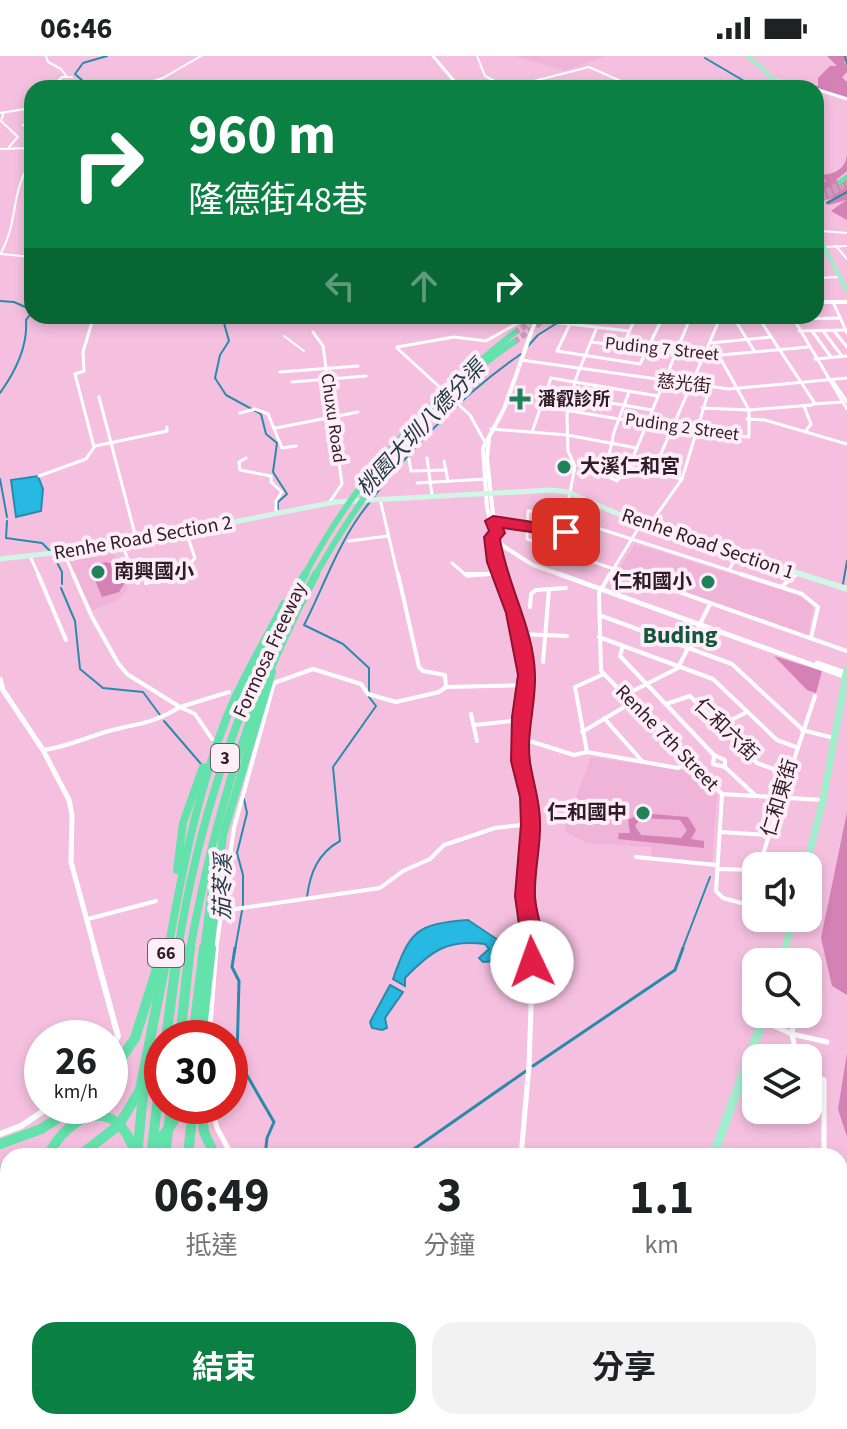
<!DOCTYPE html>
<html lang="zh-TW">
<head>
<meta charset="utf-8">
<style>
	:root { --surface:#fff; --page:#f2f2f2; --text:#202124; --muted:#757577; --accent:#0b8043 }
	body { margin:0; font-family:"Source Sans 3","Noto Sans TC",sans-serif; background:var(--page); color:var(--text); height:100vh; display:flex; flex-direction:column; font-size:30px; white-space:nowrap }
	* { box-sizing:border-box; margin:0 }
	p { font-size:26px; color:var(--muted) }
	.icon { flex:none; width:44px; height:44px; fill:none; stroke:currentColor; stroke-width:2; stroke-linecap:round; stroke-linejoin:round }
	.map { position:relative; flex:1; overflow:hidden }
	.details { position:absolute; left:0px; top:1092px; width:848px; height:282px; display:flex; flex-direction:column; background:var(--surface); border-radius:24px 24px 0 0; box-shadow:0 4px 12px #0003 }
	.details>* { flex:none }
	.hud { position:absolute; left:24px; top:24px; width:800px; height:244px; border-radius:24px; box-shadow:0 4px 12px #0003; background:#0b8043; color:#fff; overflow:hidden }
	.fabs { position:absolute; left:742px; top:796px; display:grid; gap:16px }
	.fabs a { display:grid; place-items:center; width:80px; height:80px; border-radius:16px; background:var(--surface); box-shadow:0 4px 12px #0003; font-size:40px }
	.speed { position:absolute; left:24px; top:964px; display:flex; gap:16px; font-size:40px; font-weight:700; text-align:center }
	.speed>* { display:grid; place-content:center; width:104px; height:104px; border-radius:50%; background:var(--surface); box-shadow:0 4px 12px #0003; line-height:1 }
	.speed small { font-size:20px; font-weight:400 }
	.speed .limit { border:12px solid #d22; background:#fff; color:#111 }
	.pin { position:absolute; display:grid; place-items:center; width:68px; height:68px; color:#fff; margin:-34px; border-radius:16px; box-shadow:0 4px 12px #0006 }
	.me { position:absolute; width:88px; margin:-44px; rotate:357deg; stroke-linejoin:round; filter:drop-shadow(0 0 6px #0008) }
	.turn { display:flex; align-items:center; gap:28px; height:168px; padding:0 32px; font-size:36px }
	.turn .icon { width:104px; height:104px; stroke-width:2.5 }
	.turn b { display:block; font-size:56px; line-height:68px }
	.lanes { display:flex; align-items:center; height:76px; padding:0 32px; background:#0003; justify-content:center; gap:40px; direction:ltr }
	.lanes .off { opacity:.35 }
	.eta { display:flex; justify-content:space-evenly; align-items:center; height:136px; text-align:center }
	.eta b { font-size:48px; font-weight:700; line-height:56px }
	.button { display:flex; gap:16px; margin-top:auto; padding:16px 32px }
	.button a { flex:1; height:92px; border-radius:24px; background:var(--accent); color:#fff; font-size:32px; font-weight:700; line-height:92px; text-align:center }
	.button a+a { background:var(--page); color:var(--text) }
	.status { display:flex; justify-content:space-between; align-items:center; height:56px; padding:0 40px; background:var(--surface); direction:ltr }
	.status svg { height:22px; fill:currentColor }
	.map>svg:first-child { display:block }
	.built { fill:#f0b4d9 }
	.green { fill:#d482b6; fill-rule:evenodd }
	.water { fill:#27b9e1; stroke:#2a8aaa; stroke-width:2 }
	.lines { fill:none; stroke-linecap:round; stroke-linejoin:round }
	.stream-far1 { stroke:#2a8aaa; stroke-width:2 }
	.stream { stroke:#2a8aaa; stroke-width:3 }
	.motorway-tunnel-far1 { stroke:#ce9fbb; stroke-width:5; stroke-dasharray:5 2; stroke-linecap:butt }
	.motorway-tunnel { stroke:#ce9fbb; stroke-width:6; stroke-dasharray:6 3; stroke-linecap:butt }
	.pedestrian { stroke:#fff; stroke-width:2 }
	.minor-far3 { stroke:#fff; stroke-width:2 }
	.minor-far2 { stroke:#fff; stroke-width:3 }
	.minor-far1 { stroke:#fff; stroke-width:4 }
	.minor { stroke:#fff; stroke-width:5 }
	.tertiary-far3 { stroke:#fff; stroke-width:3 }
	.tertiary-far2 { stroke:#fff; stroke-width:4 }
	.tertiary-far1 { stroke:#fff; stroke-width:5 }
	.tertiary { stroke:#fff; stroke-width:6 }
	.secondary-far2 { stroke:#d0f6e6; stroke-width:5 }
	.secondary-far1 { stroke:#d0f6e6; stroke-width:6 }
	.secondary { stroke:#d0f6e6; stroke-width:8 }
	.primary-far3 { stroke:#a1eecd; stroke-width:4 }
	.primary-far2 { stroke:#a1eecd; stroke-width:5 }
	.primary-far1 { stroke:#a1eecd; stroke-width:7 }
	.primary { stroke:#a1eecd; stroke-width:9 }
	.motorway-far3 { stroke:#63e2ab; stroke-width:5 }
	.motorway-far2 { stroke:#63e2ab; stroke-width:6 }
	.motorway-far1 { stroke:#63e2ab; stroke-width:8 }
	.motorway { stroke:#63e2ab; stroke-width:10 }
	.route { fill:#e11d48; stroke:#92132f; stroke-width:2 }
	.poi-dot { fill:#1e825b; stroke:#feeef7; stroke-width:3 }
	.labels { text-anchor:middle; dominant-baseline:central; stroke-width:8; stroke-linejoin:round; paint-order:stroke }
	.far-street-label { font-size:18px; fill:#301c29; stroke:#feeef7 }
	.far-poi-label { font-size:18px; font-weight:bold; fill:#301c29; stroke:#feeef7; text-anchor:start }
	.shield { fill:#feeef7; stroke:#6e5b67; stroke-width:2 }
	.shield-label { font-size:18px; font-weight:bold; fill:#301c29 }
	.poi-label { font-size:20px; font-weight:bold; fill:#301c29; stroke:#feeef7; text-anchor:start }
	.street-label { font-size:20px; fill:#301c29; stroke:#feeef7 }
	.water-label { font-size:22px; font-style:italic; fill:#1d3943; stroke:#feeef7 }
	.quarter-label { font-size:24px; font-weight:bold; fill:#14573d; stroke:#feeef7 }
</style>
</head>
<body>
<div class="status"><b>06:46</b><svg viewBox="0 0 49 12"><path d="M0 12V9h3v3zM5 12V6h3v6zM10 12V3h3v9zM15 12V0h3v12zM26 1h20v11H26zM47 4h2v5h-2z"/></svg></div>
<div class="map">
<svg width="847" height="1373" viewBox="0 0 847 1373">
	<rect width="100%" height="100%" fill="#f5c0e0"/>
	<g class="built">
		<path d="M514,0H605L565,15Z"/>
		<path d="M635,488L801,540L813,551L808,580L619,513Z"/>
		<path d="M113,494L128,533L116,545L91,555L67,501Z"/>
		<path d="M591,701L696,716L717,739L712,808L652,802L651,791L588,787L564,775Z"/>
	</g>
	<g class="green">
		<path d="M827,0H847L844,7L847,9V16L842,21L847,26V41L809,30H818V22L830,10H837Z"/>
		<path d="M847,99V115L836,124L841,127L847,122V164L831,155L846,144L829,149L826,146L834,141L826,144L822,128L826,124L818,123L817,119C832,119 845,115 847,99Z"/>
		<path d="M106,506L115,509L124,528L119,536L102,541L89,510Z"/>
		<path d="M774,600L822,615L816,637L807,634Z"/>
		<path d="M847,756V1081L838,1053L847,997V939L832,930L821,882Z"/>
		<path d="M640,757L688,761L696,774L691,783L704,785V792L618,783L619,777H630L628,764ZM641,762L680,764L687,774L681,782L641,779L635,770Z"/>
		<path d="M847,1226V1350L840,1339V1253Z"/>
	</g>
	<g class="water">
		<path d="M38,420L43,433L41,455L16,461L11,424Z"/>
		<path d="M468,864L504,888L508,904L483,906L479,902L489,893L485,888C447,883 431,895 405,922V930L393,923C410,874 417,868 468,864Z"/>
		<path d="M390,929L403,936L385,962L387,972L382,974L372,972L370,966Z"/>
	</g>
	<g class="lines">
		<g class="stream-far1">
			<path d="M845,0L847,8"/>
			<path d="M705,2L756,32"/>
			<path d="M84,32V26L75,18L83,7L107,0"/>
			<path d="M827,147L847,136"/>
			<path d="M0,245L14,246L32,254"/>
			<path d="M222,260L229,285L220,299L215,322L226,339L261,358L266,378L277,387L273,416L287,438L278,446V453"/>
			<path d="M528,290L538,279L568,260"/>
			<path d="M0,337C15,316 28,290 26,264L32,256"/>
			<path d="M0,423L7,461"/>
			<path d="M7,465L6,482L42,487L51,496"/>
			<path d="M53,499L62,516V528"/>
			<path d="M843,528L847,505"/>
			<path d="M61,532L75,565L80,613L103,632L143,636L160,659"/>
			<path d="M164,665L201,708"/>
			<path d="M307,841C310,817 318,797 340,785L333,711L376,650L369,641V612L343,588L304,569C322,534 337,491 360,459C404,399 460,340 521,298"/>
			<path d="M235,894L243,849V819L237,797L247,757L244,743"/>
			<path d="M682,894L710,821"/>
		</g>
		<g class="stream">
			<path d="M235,892L232,911L239,925L237,1002L274,1066L267,1082L265,1100"/>
			<path d="M533,1010L675,914L683,892"/>
			<path d="M404,1100L526,1015"/>
			<path d="M245,1373L253,1366"/>
			<path d="M364,1373L365,1366"/>
		</g>
		<g class="motorway-tunnel-far1">
			<path d="M821,140L840,126"/>
			<path d="M816,147L847,128"/>
		</g>
		<g class="motorway-tunnel">
			<path d="M514,277L533,265"/>
			<path d="M514,286L550,260"/>
		</g>
		<path class="pedestrian" d="M284,280L304,295"/>
		<g class="minor-far3">
			<path d="M46,0L48,6L61,13L67,21"/>
			<path d="M477,0L485,20L498,27H526L589,11L625,27L629,32"/>
			<path d="M39,32L56,27L62,21H72"/>
			<path d="M131,32L163,22L201,0"/>
			<path d="M4,56L1,65L18,81L9,91"/>
			<path d="M0,57L32,52"/>
			<path d="M23,69L32,68"/>
			<path d="M0,93L32,92"/>
			<path d="M821,175L847,177"/>
			<path d="M836,190L847,203"/>
			<path d="M824,191L847,190"/>
			<path d="M1,197C19,164 10,135 32,104"/>
			<path d="M1,198L32,201"/>
			<path d="M816,222L840,221"/>
		</g>
		<g class="minor-far2">
			<path d="M833,246L847,277"/>
			<path d="M90,260L92,266L83,296L84,315L75,318L94,391"/>
			<path d="M792,260L847,353"/>
			<path d="M795,263L840,262"/>
			<path d="M535,264L629,275"/>
			<path d="M719,264H794"/>
			<path d="M735,264L755,296"/>
			<path d="M570,268L557,295L640,308L662,263L646,260"/>
			<path d="M597,271L576,322L567,359L568,395L575,410L566,458L528,455L527,483L634,520"/>
			<path d="M799,275L845,274"/>
			<path d="M812,275L831,301"/>
			<path d="M823,275L842,300"/>
			<path d="M834,275L847,291"/>
			<path d="M313,276L323,290L342,428L329,447"/>
			<path d="M591,286L711,300L808,291"/>
			<path d="M710,287L771,281"/>
			<path d="M623,290L636,260"/>
			<path d="M397,291L454,281L486,285L530,260"/>
			<path d="M397,292L470,359L486,388"/>
			<path d="M719,300L749,354"/>
			<path d="M815,303L847,300"/>
			<path d="M521,304L729,333L847,322"/>
			<path d="M280,316L358,310"/>
			<path d="M832,324L847,346"/>
			<path d="M292,326L366,320"/>
			<path d="M629,336L614,376L605,419L617,425L629,411L691,260"/>
			<path d="M570,340L652,354"/>
			<path d="M99,341L137,486"/>
			<path d="M813,348L842,346"/>
			<path d="M541,350L697,376L749,381V354"/>
			<path d="M804,350L811,368L805,376"/>
			<path d="M702,352L749,354L812,349L814,346L760,264"/>
			<path d="M240,357L255,353L268,358L282,392L296,390"/>
			<path d="M747,363L765,364L847,388"/>
			<path d="M276,372L358,356"/>
			<path d="M491,373L567,379L637,392"/>
			<path d="M532,376L551,322L658,340"/>
			<path d="M246,402L239,406L240,414L271,420V426L282,436L276,445V458"/>
			<path d="M427,402L432,439"/>
			<path d="M409,403L411,415L446,414"/>
			<path d="M444,405L448,425"/>
			<path d="M629,411L682,423"/>
			<path d="M653,416L721,260"/>
			<path d="M39,420L86,403L95,390L167,375V371"/>
			<path d="M417,427L486,423"/>
			<path d="M380,443L398,520"/>
			<path d="M493,465L566,476"/>
			<path d="M566,468L594,471L747,520"/>
			<path d="M648,471L682,423L710,331"/>
			<path d="M497,477L492,481L500,520"/>
			<path d="M349,485L388,480"/>
			<path d="M122,489L135,520"/>
			<path d="M64,497L74,520"/>
			<path d="M30,500L39,520"/>
			<path d="M452,507L467,520L499,518"/>
			<path d="M729,514L737,500"/>
			<path d="M164,520L185,513L195,502L186,476"/>
			<path d="M609,520L641,468"/>
			<path d="M795,520L798,518"/>
		</g>
		<g class="minor-far1">
			<path d="M38,518L66,584"/>
			<path d="M73,518L92,561L118,607L127,618L180,651L229,636"/>
			<path d="M134,518L138,527"/>
			<path d="M398,518L419,611L423,615L445,619L446,631"/>
			<path d="M465,518H492"/>
			<path d="M500,518L516,563L526,619L521,661V705L529,741L531,779L525,840L533,894"/>
			<path d="M610,518L599,537L601,615L722,738L823,744"/>
			<path d="M628,518L847,595"/>
			<path d="M741,518L802,538L818,551L811,582"/>
			<path d="M146,527L172,518"/>
			<path d="M781,531L797,518"/>
			<path d="M530,551L531,538L536,534L566,532"/>
			<path d="M599,559L732,608L802,673"/>
			<path d="M519,578L567,580"/>
			<path d="M599,581L713,623L777,684L796,691"/>
			<path d="M623,590L620,600L714,699L725,704V711L756,740"/>
			<path d="M543,606L549,533"/>
			<path d="M604,618L575,631L587,696L678,712L691,706"/>
			<path d="M625,639L678,612L710,548"/>
			<path d="M666,648L690,640L757,707L787,718"/>
			<path d="M471,658L477,685"/>
			<path d="M604,662L642,705"/>
			<path d="M474,669L521,664"/>
			<path d="M721,669L747,656"/>
			<path d="M802,674L834,682"/>
			<path d="M582,676L631,647"/>
			<path d="M523,683L574,699L587,696"/>
			<path d="M43,694C67,691 87,681 109,675C139,667 152,668 180,651L195,658L212,683"/>
			<path d="M714,699L713,708L725,711"/>
			<path d="M722,739L716,835L723,842L756,851"/>
			<path d="M720,776L768,779"/>
			<path d="M636,801L717,809"/>
			<path d="M759,810L815,640"/>
			<path d="M717,813L756,814"/>
			<path d="M749,849L756,822"/>
			<path d="M222,855L380,832L403,815L430,803L444,789L495,772L531,768"/>
			<path d="M88,863L156,845"/>
			<path d="M216,894L234,772L274,627L313,613L361,628L368,638L396,646L439,636L446,631L526,629"/>
		</g>
		<g class="minor">
			<path d="M795,958L792,978L797,1002"/>
			<path d="M765,966L792,978L827,986"/>
			<path d="M209,982L216,892"/>
			<path d="M211,1050L217,1072L232,1100"/>
			<path d="M521,1100L529,1010L533,892"/>
			<path d="M805,1100L811,1094L824,1097V1024L808,1016"/>
			<path d="M505,1366V1373"/>
		</g>
		<g class="tertiary-far3">
			<path d="M433,0L460,32"/>
			<path d="M774,24L813,32"/>
			<path d="M816,33L847,43"/>
		</g>
		<g class="tertiary-far2">
			<path d="M816,246H847"/>
			<path d="M537,260L504,353L483,392L487,452L494,478L503,490L533,509L565,520"/>
			<path d="M489,383L487,402L494,468"/>
		</g>
		<g class="tertiary-far1">
			<path d="M559,518L846,621"/>
			<path d="M817,607L846,617"/>
			<path d="M0,623L3,634L43,694L69,744L72,759L71,806L95,894"/>
		</g>
		<g class="tertiary">
			<path d="M94,892L118,980L110,995"/>
			<path d="M0,1078L21,1070L51,1050"/>
			<path d="M0,1298L8,1308"/>
			<path d="M73,1366L75,1373"/>
		</g>
		<path class="secondary-far2" d="M0,503L112,490L335,446L552,434L568,436L648,471L807,520"/>
		<path class="secondary-far1" d="M800,518L847,533"/>
		<g class="secondary">
			<path d="M0,1125L8,1131"/>
			<path d="M0,1143L8,1147"/>
		</g>
		<g class="primary-far3">
			<path d="M748,0L784,32"/>
			<path d="M816,125L821,142V185L844,229"/>
		</g>
		<path class="primary-far2" d="M843,227L847,235"/>
		<g class="primary-far1">
			<path d="M806,810L823,744L847,613"/>
			<path d="M785,894L792,862"/>
		</g>
		<g class="primary">
			<path d="M783,906L786,892"/>
			<path d="M713,1100L765,958"/>
			<path d="M782,1366L787,1373"/>
		</g>
		<path class="motorway-far3" d="M840,126L847,121"/>
		<g class="motorway-far2">
			<path d="M304,520C358,419 425,348 514,277"/>
			<path d="M315,520C362,436 433,340 514,286"/>
		</g>
		<g class="motorway-far1">
			<path d="M177,814L183,767L203,711"/>
			<path d="M168,894C182,815 197,738 226,663C241,624 265,586 284,548"/>
			<path d="M178,894C198,762 242,636 305,518"/>
			<path d="M190,894C214,762 251,637 316,518"/>
			<path d="M204,894L212,832"/>
			<path d="M210,894L223,779L272,616"/>
		</g>
		<g class="motorway">
			<path d="M166,982L178,892"/>
			<path d="M180,982L190,892"/>
			<path d="M193,982L204,892"/>
			<path d="M201,982L211,892"/>
			<path d="M110,1019L135,982L157,913"/>
			<path d="M201,1050L204,1076L215,1100"/>
			<path d="M0,1088L41,1073L77,1050"/>
			<path d="M152,1094L174,1065L180,1050"/>
			<path d="M48,1100C69,1056 118,1039 134,1096"/>
			<path d="M79,1100L119,1069L140,1034L168,892"/>
			<path d="M137,1100L144,1029"/>
			<path d="M151,1100L162,1008"/>
			<path d="M165,1100L171,1050"/>
			<path d="M188,1100L193,1050"/>
			<path d="M0,1114L8,1115"/>
			<path d="M0,1137L8,1141"/>
			<path d="M0,1173L8,1181"/>
			<path d="M87,1366L88,1373"/>
			<path d="M103,1373L104,1366"/>
			<path d="M119,1373L120,1366"/>
			<path d="M137,1373L138,1366"/>
			<path d="M201,1373L207,1366"/>
		</g>
	</g>
	<path class="route" d="M493,460L566,471L574,476L566,481L503,472L505,477L500,483C507,529 534,572 535,619C536,648 526,677 530,706C533,726 540,745 540,766C541,790 534,815 535,840C536,864 551,889 540,912L532,915L525,912L515,840L521,768L520,741L511,705L512,661L518,619L506,557L487,506L484,481L489,475L485,465Z"/>
	<g class="poi-dot">
		<path d="M516 331h8v8h8v8h-8v8h-8v-8h-8v-8h8z"/>
		<circle cx="564" cy="411" r="8"/>
		<circle cx="98" cy="516" r="8"/>
		<circle cx="708" cy="526" r="8"/>
		<circle cx="643" cy="757" r="8"/>
	</g>
	<g class="labels">
		<g class="far-street-label">
			<text transform="translate(662 293) rotate(6)">Puding 7 Street</text>
			<text transform="translate(684 328) rotate(6)">慈光街</text>
			<text transform="translate(333 362) rotate(82)">Chuxu Road</text>
			<text transform="translate(682 371) rotate(8)">Puding 2 Street</text>
		</g>
		<g class="far-poi-label">
			<text x="538" y="343">潘叡診所</text>
		</g>
		<g class="shield">
			<rect x="211" y="688" width="28" height="28" rx="6"/>
			<rect x="148" y="883" width="36" height="28" rx="6"/>
		</g>
		<g class="shield-label">
			<text x="225" y="702">3</text>
			<text x="166" y="897">66</text>
		</g>
		<g class="poi-label">
			<text x="580" y="411">大溪仁和宮</text>
			<text x="114" y="516">南興國小</text>
			<text x="692" y="526" text-anchor="end">仁和國小</text>
			<text x="627" y="757" text-anchor="end">仁和國中</text>
		</g>
		<g class="street-label">
			<text transform="translate(143 482) rotate(-10)">Renhe Road Section 2</text>
			<text transform="translate(708 488) rotate(19)">Renhe Road Section 1</text>
			<text transform="translate(270 594) rotate(-65)">Formosa Freeway</text>
			<text transform="translate(726 674) rotate(44)">仁和六街</text>
			<text transform="translate(667 682) rotate(46)">Renhe 7th Street</text>
			<text transform="translate(780 742) rotate(-73)">仁和東街</text>
		</g>
		<g class="water-label">
			<text transform="translate(421 372) rotate(-47)">桃園大圳八德分渠</text>
			<text transform="translate(223 831) rotate(-89)">茄苳溪</text>
		</g>
		<g class="quarter-label">
			<text x="680" y="579">Buding</text>
		</g>
	</g>
</svg>
<div class="fabs">
<a><svg class="icon" aria-label="sound" viewBox="0 0 24 24"><path d="M4 9h4l5-4v14l-5-4H4zM17 9q2 3 0 6"/></svg></a>
<a><svg class="icon" aria-label="search" viewBox="0 0 24 24"><circle cx="10" cy="10" r="6"/><path d="M15 15l6 6"/></svg></a>
<a><svg class="icon" aria-label="layers" viewBox="0 0 24 24"><path d="M12 4l9 5-9 5-9-5zM3 14l9 5 9-5"/></svg></a>
</div>
<div class="speed"><div>26<small>km/h</small></div><div class="limit">30</div></div>
<div class="pin" style="left:566px;top:476px;background:#d93025"><svg class="icon" aria-label="arrive" viewBox="0 0 24 24"><path d="M6 21V4h12l-3 4 3 4H6"/></svg></div>
<svg class="me" style="left:532px;top:906px" viewBox="-20 -20 40 40"><circle r="19" fill="#fff"/><path d="M0-13L10 11 0 6-10 11z" fill="#e11d48"/></svg>
<div class="hud">
<div class="turn"><svg class="icon" aria-label="right" viewBox="0 0 24 24"><path d="M7 20v-9h11M14 6l5 5-5 5"/></svg><div><b>960 m</b>隆德街48巷</div></div>
<div class="lanes"><svg class="icon off" aria-label="left" viewBox="0 0 24 24"><path d="M17 20v-9H6M10 6l-5 5 5 5"/></svg><svg class="icon off" aria-label="ahead" viewBox="0 0 24 24"><path d="M12 20V5M6 11l6-6 6 6"/></svg><svg class="icon" aria-label="right" viewBox="0 0 24 24"><path d="M7 20v-9h11M14 6l5 5-5 5"/></svg></div>
</div>
<section class="details">
<div class="eta">
<div><b>06:49</b><p>抵達</p></div>
<div><b>3</b><p>分鐘</p></div>
<div><b>1.1</b><p>km</p></div>
</div>
<div class="button"><a>結束</a><a>分享</a></div>
</section>
</div>
</body>
</html>
